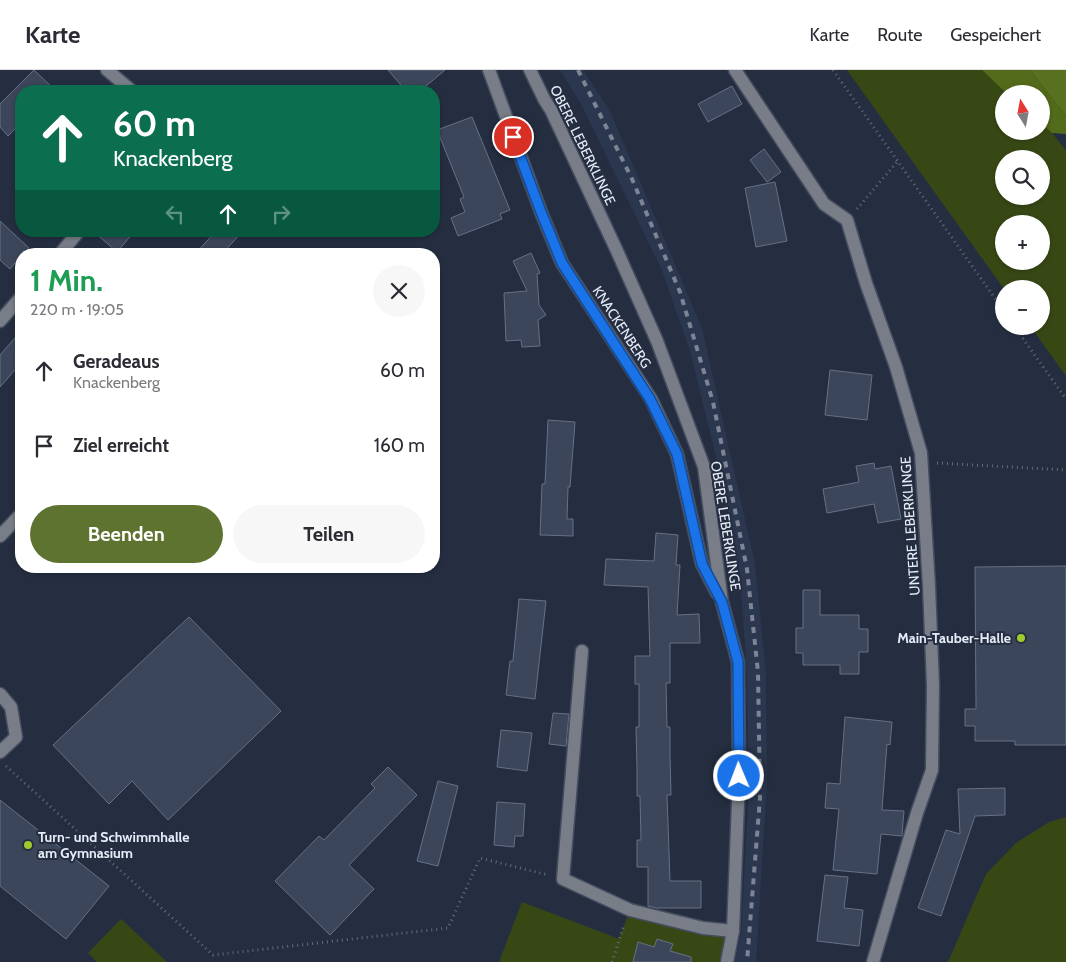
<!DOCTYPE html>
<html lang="de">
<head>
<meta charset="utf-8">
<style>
	:root { --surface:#fff; --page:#f7f7f7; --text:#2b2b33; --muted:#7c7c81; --line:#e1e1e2; --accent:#5f7331 }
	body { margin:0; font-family:Cabin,sans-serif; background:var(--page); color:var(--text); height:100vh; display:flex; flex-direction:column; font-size:19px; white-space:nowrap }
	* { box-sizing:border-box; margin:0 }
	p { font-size:16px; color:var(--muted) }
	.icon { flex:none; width:28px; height:28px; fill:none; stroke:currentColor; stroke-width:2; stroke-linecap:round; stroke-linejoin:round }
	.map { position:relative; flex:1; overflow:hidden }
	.sheet { position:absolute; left:15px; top:178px; width:425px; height:325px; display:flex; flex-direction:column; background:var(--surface); border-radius:20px; box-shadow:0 1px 4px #0004 }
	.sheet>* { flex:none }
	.guide { position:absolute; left:15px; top:15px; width:425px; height:152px; border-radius:20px; box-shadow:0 1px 4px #0004; background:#0b6e4f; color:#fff; overflow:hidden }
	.needle { width:32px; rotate:349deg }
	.fabs { position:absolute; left:995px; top:15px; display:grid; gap:10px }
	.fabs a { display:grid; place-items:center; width:55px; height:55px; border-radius:50%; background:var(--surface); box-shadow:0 1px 4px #0004; font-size:25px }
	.pin { position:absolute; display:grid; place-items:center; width:42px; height:42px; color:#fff; margin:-21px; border:2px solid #fff; border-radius:50%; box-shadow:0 1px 5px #0007 }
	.me { position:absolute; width:55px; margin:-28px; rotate:359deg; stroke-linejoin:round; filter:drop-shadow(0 0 4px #0008) }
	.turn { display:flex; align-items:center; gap:18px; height:105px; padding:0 15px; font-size:22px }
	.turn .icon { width:65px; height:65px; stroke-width:2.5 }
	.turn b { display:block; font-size:35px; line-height:42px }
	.lanes { display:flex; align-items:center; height:48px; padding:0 15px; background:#0003; justify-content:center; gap:25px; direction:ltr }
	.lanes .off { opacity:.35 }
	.round { display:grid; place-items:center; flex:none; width:52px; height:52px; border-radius:26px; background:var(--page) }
	.summary { display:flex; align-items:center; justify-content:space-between; height:85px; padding:0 15px }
	h1 { font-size:30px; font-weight:800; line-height:38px; color:#1e9e55 }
	.action { display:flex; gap:10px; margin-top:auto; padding:10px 15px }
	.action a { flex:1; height:58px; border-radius:30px; background:var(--accent); color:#fff; font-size:20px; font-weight:800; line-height:58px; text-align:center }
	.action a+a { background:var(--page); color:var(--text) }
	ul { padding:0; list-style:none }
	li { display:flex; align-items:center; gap:15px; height:75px; padding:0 15px }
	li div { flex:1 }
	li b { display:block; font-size:19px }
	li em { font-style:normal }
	header { display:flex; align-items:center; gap:30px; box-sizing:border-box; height:70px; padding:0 25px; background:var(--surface); border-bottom:1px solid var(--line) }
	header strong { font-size:24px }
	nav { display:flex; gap:28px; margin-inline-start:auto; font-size:18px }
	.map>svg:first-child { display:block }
	.built { fill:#2b374f }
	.green { fill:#384814; fill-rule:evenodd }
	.forest { fill:#536a1a }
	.water { fill:#587020 }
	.building { fill:#3c465a; stroke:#667086 }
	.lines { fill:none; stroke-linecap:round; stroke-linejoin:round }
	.minor-casing { stroke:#444c5e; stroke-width:15 }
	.path { stroke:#636b7c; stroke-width:3; stroke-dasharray:1 4; stroke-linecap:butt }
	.minor { stroke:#787d87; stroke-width:12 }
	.rail { stroke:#7d8594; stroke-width:4; stroke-dasharray:6 6; stroke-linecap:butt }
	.route-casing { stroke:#114b97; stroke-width:12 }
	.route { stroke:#1a73e8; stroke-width:9 }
	.poi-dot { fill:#9eca2f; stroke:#252e41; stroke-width:2 }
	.labels { text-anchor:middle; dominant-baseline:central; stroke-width:4; stroke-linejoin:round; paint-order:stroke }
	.street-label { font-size:14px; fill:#e5ebf7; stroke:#252e41 }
	.poi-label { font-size:14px; font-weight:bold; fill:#e5ebf7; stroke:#252e41; text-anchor:end }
</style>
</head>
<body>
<header>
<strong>Karte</strong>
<nav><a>Karte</a><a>Route</a><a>Gespeichert</a></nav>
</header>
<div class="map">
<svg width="1066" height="892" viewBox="0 0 1066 892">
	<rect width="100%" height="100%" fill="#252e41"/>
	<path class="built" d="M560,0H583L610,41L702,258L755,494L766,603L767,711L756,892H735L741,863L749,719L747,604L740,505L720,403L690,281L661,198L581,34Z"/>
	<g class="green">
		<path d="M847,0H982L1007,24H1004V61H1041V53L1052,63L1064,78L1066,81V306L1030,256H1041V219H1004ZM1004,89H1041V126H1004ZM1004,154H1041V191H1004Z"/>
		<path d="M1066,747V892H948L986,804L1016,773L1049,752Z"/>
		<path d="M522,832L619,869L630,840L733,861L727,892H499Z"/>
		<path d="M121,849L167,892H97L88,883Z"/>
	</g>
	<path class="forest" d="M982,0H1030L1066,46V64L1052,63L1041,53V24H1007Z"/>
	<path class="water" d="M1030,0H1066V46Z"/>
	<g class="building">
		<path d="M34,0L56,21H21V53L8,66L0,57V34Z"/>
		<path d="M388,0H445L420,21H406Z"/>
		<path d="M732,16L742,34L708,52L698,34Z"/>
		<path d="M472,47L510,140L500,144L502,149L458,166L451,148L465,142L460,129L464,127L437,60Z"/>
		<path d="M764,79L781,102L767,112L750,90Z"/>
		<path d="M775,112L787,171L756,177L745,118Z"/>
		<path d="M0,151L29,178L23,184H21V186L10,199L0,190Z"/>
		<path d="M93,161H135L117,182Z"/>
		<path d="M216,161H243L222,184H195Z"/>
		<path d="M531,183L540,203L537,204L539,235L546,245L538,250L540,276L522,277L521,270L506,271L504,223L527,221L513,191Z"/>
		<path d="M21,261V293L0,317V285Z"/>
		<path d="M830,300L872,305L867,350L825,345Z"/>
		<path d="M548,350L575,352L570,417H568L567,449H573V466L540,465L542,414H545Z"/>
		<path d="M874,393L875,399L891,396L901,449L878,453L874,434L827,443L823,419L859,412L856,396Z"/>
		<path d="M656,463L678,465L676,495H680L677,545L699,544L700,573H670V613H666L667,657H670V684L671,725H667L670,811H701V838H657L648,836V797H637V770H641L640,726H637V699L636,657H639V614H635V586H650L648,517L604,515L606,489L654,491Z"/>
		<path d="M1066,496V675H1015V671H975V656H965V639H976L975,497Z"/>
		<path d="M803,520H820V545H859V559H868V582H859V604H840V595H803V583H796V558H803Z"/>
		<path d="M519,529L546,531L535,629L506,625L510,591H513Z"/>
		<path d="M189,547L281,641L168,750L132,711L109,734L53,675Z"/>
		<path d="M553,643L569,644L566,676L549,674Z"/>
		<path d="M845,647L892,652L890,675L887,674L882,740L904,741L902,764V766L881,764L877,804L833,800L839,739L825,738L827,713L840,714Z"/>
		<path d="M501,660L532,663L527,701L497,697Z"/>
		<path d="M388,697L417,725L349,795L374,819L330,865L275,811L319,766L324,770L375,718L371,714Z"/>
		<path d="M438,711L458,716L438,796L417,791Z"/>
		<path d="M1005,718V745L975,746L941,846L918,838L946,760L960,764L958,719Z"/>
		<path d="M0,730L109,816L66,869L0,816Z"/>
		<path d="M497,732L525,734L523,766H515L514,777L494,775Z"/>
		<path d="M825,805L848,807L844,838L863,840L859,876L817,871Z"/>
		<path d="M657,869L673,874L670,881L691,887V892H633L638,872L654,877Z"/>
	</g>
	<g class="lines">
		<g class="minor-casing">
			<g id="minor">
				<path d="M107,0L132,21"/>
				<path d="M489,0L541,142L562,193L651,329L677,384L702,494L717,523"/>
				<path d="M530,0L544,29L551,40L617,181L657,271L704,397L722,532L738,592L739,706L733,861L727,892"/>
				<path d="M735,0L824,134L847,150L866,213L896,297L921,383L929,516L933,615L932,700L917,743L873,892"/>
				<path d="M60,184L79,161"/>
				<path d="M0,251L21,227"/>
				<path d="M0,466L21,444"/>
				<path d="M582,581L563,809L630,840L703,858L733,861"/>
				<path d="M0,624L11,637L16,667L0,682"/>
			</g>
		</g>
		<g class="path">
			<path d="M833,0L1004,241"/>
			<path d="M857,139L897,92"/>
			<path d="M1014,256L1066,329"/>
			<path d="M937,393L1066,400"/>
			<path d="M6,696L213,885L448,858L480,788L548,805"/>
			<path d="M612,892L624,855"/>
		</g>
		<use href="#minor" class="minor"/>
		<path class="rail" d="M578,0L632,109L680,222L713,332L747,499L758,602L760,728L747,892"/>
	</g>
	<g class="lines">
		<g class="route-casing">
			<path id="route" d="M513,67L541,142L562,193L650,329L677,384L702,494L722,532L738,592L739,706"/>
		</g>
		<use href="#route" class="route"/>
	</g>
	<g class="poi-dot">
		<circle cx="1021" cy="568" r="5"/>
		<circle cx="28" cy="775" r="5"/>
	</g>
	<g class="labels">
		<g class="street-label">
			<text transform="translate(583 75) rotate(64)">OBERE LEBERKLINGE</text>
			<text transform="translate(622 257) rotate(57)">KNACKENBERG</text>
			<text transform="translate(726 456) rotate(81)">OBERE LEBERKLINGE</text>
			<text transform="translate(910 456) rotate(-94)">UNTERE LEBERKLINGE</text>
		</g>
		<g class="poi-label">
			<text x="1011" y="568">Main-Tauber-Halle</text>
			<text x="38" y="767" text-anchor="start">Turn- und Schwimmhalle<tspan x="38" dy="16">am Gymnasium</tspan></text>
		</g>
	</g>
</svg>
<div class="fabs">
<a><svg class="needle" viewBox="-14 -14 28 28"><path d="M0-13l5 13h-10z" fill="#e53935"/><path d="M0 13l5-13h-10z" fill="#7c7c81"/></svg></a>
<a><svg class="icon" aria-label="search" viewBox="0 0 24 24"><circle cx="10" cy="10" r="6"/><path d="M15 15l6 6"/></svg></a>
<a>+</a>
<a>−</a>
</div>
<div class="pin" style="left:513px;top:67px;background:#d93025"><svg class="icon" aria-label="arrive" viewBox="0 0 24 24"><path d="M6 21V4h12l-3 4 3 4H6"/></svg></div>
<svg class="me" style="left:739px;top:706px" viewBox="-20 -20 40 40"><circle r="17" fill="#1a73e8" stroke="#fff" stroke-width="3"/><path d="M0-11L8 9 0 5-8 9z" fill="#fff"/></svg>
<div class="guide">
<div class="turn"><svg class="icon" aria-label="ahead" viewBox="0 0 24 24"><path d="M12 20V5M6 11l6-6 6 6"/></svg><div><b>60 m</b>Knackenberg</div></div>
<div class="lanes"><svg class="icon off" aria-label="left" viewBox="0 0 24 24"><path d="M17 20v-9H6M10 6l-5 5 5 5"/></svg><svg class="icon" aria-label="ahead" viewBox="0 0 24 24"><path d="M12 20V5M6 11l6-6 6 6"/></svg><svg class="icon off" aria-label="right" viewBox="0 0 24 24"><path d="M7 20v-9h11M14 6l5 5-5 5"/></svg></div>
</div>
<section class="sheet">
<div class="summary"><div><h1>1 Min.</h1><p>220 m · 19:05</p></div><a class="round"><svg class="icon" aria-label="close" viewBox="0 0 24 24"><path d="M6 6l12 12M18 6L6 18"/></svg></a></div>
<ul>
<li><svg class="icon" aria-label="ahead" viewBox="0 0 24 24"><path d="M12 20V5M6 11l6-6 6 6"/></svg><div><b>Geradeaus</b><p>Knackenberg</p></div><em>60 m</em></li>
<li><svg class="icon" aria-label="arrive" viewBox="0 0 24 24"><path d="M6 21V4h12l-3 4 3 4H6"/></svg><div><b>Ziel erreicht</b></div><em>160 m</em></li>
</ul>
<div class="action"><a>Beenden</a><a>Teilen</a></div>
</section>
</div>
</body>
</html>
